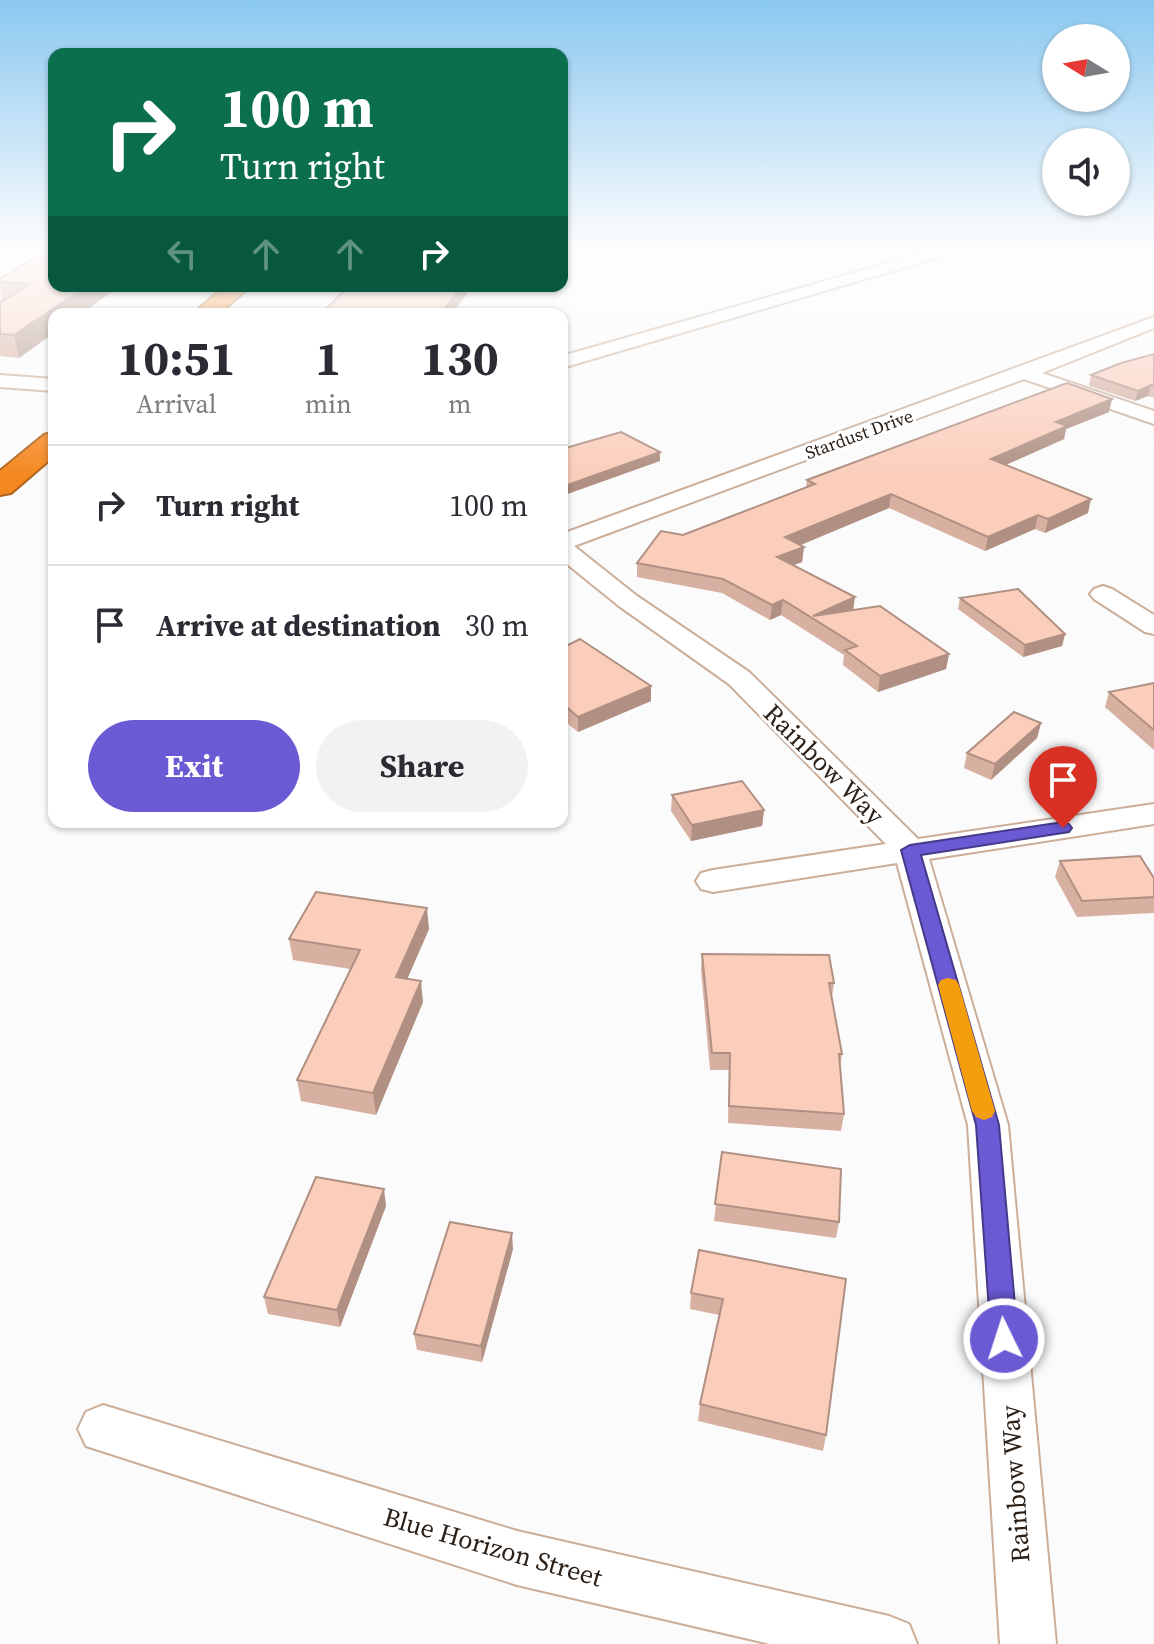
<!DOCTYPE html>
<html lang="en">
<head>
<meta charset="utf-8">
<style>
	:root { --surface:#fff; --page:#f2f2f3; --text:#2b2b33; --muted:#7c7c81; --line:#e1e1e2; --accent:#6a5ad4 }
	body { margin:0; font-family:"Source Serif 4",serif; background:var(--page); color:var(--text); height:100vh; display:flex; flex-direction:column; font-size:30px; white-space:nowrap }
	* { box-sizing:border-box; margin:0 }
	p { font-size:26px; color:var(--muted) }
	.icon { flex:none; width:44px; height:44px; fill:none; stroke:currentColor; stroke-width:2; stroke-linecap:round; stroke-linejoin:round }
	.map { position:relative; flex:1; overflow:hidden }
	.side { position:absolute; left:48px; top:308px; width:520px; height:520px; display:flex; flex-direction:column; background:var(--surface); border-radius:16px; box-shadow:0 2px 6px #0004 }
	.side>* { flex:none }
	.guide { position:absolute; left:48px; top:48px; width:520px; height:244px; border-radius:16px; box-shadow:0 2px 6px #0004; background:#0b6e4f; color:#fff; overflow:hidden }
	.needle { width:52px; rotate:281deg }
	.buttons { position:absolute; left:1042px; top:24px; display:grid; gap:16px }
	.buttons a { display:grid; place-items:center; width:88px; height:88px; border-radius:50%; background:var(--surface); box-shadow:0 2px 6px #0004; font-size:40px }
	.pin { position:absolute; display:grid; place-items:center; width:68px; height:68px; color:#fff; margin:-82px -34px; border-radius:50% 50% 50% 0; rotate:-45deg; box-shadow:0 0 8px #0007 }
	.pin .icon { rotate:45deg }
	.me { position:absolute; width:88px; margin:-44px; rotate:356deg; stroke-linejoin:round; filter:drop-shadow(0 0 6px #0008) }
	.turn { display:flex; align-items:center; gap:28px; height:168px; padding:0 40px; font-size:36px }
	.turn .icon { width:104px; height:104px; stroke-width:2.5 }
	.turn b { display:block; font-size:56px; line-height:68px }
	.lanes { display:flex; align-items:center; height:76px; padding:0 40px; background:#0003; justify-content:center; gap:40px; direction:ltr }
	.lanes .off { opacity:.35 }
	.eta { display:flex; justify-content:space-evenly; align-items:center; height:136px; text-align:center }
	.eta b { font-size:48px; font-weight:700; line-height:56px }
	.button { display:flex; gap:16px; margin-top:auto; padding:16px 40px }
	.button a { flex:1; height:92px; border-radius:48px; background:var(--accent); color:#fff; font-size:32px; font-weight:700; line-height:92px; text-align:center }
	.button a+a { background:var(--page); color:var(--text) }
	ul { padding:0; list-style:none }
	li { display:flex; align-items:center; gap:24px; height:120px; padding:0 40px; border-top:2px solid var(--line) }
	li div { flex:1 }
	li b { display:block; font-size:30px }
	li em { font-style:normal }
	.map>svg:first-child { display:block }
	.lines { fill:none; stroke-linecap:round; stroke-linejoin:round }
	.street-casing { stroke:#caae99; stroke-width:4 }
	.highway-casing { stroke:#af631d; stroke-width:4 }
	.street { fill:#fff; fill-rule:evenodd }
	.highway { fill:#f5871f; fill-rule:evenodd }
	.wall { fill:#d8b0a1 }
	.shaded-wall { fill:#b09083 }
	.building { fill:#fbcdbb; stroke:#b09083; stroke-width:2 }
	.route { fill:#6a5ad4; stroke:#453a8a; stroke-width:2 }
	.slow { fill:#f59e0b }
	.labels { text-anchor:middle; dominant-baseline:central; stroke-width:6; stroke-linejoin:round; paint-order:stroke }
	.far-street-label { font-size:18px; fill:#2c2119; stroke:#fff }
	.near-street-label { font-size:26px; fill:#2c2119; stroke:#fff }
</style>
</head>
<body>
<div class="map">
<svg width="1154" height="1644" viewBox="0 0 1154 1644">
	<rect width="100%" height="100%" fill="#fbfbfb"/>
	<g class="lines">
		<g class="street-casing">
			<g id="street">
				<path d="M944,247H967L964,250L562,368V356Z"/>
				<path d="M1140,247H1154V254Z"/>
				<path d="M1154,317V328L1042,373L1154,411V424L1024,379L574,546L637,596L749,672L918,839L1154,804V824L929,859L1008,1125L1056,1644H1000L968,1125L897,863L713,892L701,889L696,881L701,873L713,870L886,844L729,684L619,606L562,560V534Z"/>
				<path d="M0,375L54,379V391L0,387Z"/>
				<path d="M1103,586L1112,589L1154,615V634L1145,632L1094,599L1090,594L1094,589Z"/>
				<path d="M103,1405L517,1531L889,1616L909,1624L917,1644H770L517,1585L86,1446L78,1429L86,1412Z"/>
			</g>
		</g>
		<g class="highway-casing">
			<g id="highway">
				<path d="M225,286H250L219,314H193Z"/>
				<path d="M54,432V456L11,493L0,495V471L44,435Z"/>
			</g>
		</g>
		<use href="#street" class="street"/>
		<use href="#highway" class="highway"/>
	</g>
	<g class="wall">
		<path d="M0,279L54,286H120L81,314H54L19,358L0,356V303L1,302Z"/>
		<path d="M1154,354V398L1148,396L1135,401L1089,386L1091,375Z"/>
		<path d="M1109,412L1066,429L1064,439L1005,465L1088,513L1045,533L1035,529L985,551L889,508L800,545L804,547L802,562L793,565L853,610L949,654L946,669L878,692L843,665L844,655L781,615L770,620L722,593L637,577V563L683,535L806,487L807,480Z"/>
		<path d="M960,598L1065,634L1062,646L1023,657L958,609Z"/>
		<path d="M562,648L651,686V701L578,732L562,719Z"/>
		<path d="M1154,683V750L1105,707L1109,692Z"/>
		<path d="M1041,723L1037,738L991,780L964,768L967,753Z"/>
		<path d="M672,795L764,810L762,826L691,841L671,811Z"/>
		<path d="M1060,861L1154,878V913L1077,917L1055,877Z"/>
		<path d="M429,929L407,979L423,1002L376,1115L301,1101L297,1080L350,969L293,960L289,939Z"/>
		<path d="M702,954L834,983L832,997L842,1054L840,1068L844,1114L841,1131L728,1123L729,1070H710L701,970Z"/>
		<path d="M722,1152L839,1222L836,1238L714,1221Z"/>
		<path d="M386,1206L340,1327L268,1314L264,1297Z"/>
		<path d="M513,1249L482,1362L417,1350L414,1334Z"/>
		<path d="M699,1250L826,1435L823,1451L698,1421L700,1404L719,1315L690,1309L691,1293Z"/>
	</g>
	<g class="shaded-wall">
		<path d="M86,286H120L81,314H54V333L19,358L14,335Z"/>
		<path d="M462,286H473L452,314H440Z"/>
		<path d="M1151,385L1148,396L1135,401L1138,391Z"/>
		<path d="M1112,399L1109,412L1066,429L1064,439L988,473L991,459L1056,422Z"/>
		<path d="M660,452V461L562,496V487Z"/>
		<path d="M891,494L889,508L784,552L785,537Z"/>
		<path d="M1091,499L1088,513L1045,533L1048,519Z"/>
		<path d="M1038,515L1035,529L985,551L988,537Z"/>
		<path d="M804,547L802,562L776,572L777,557Z"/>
		<path d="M855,597L853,612L813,616Z"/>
		<path d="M783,600L781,615L770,620L772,605Z"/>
		<path d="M1065,634L1062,646L1023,657L1025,645Z"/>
		<path d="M949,654L946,669L878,692L880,676Z"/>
		<path d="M651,686V701L578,732V717Z"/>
		<path d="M1041,723L1037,738L991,780L995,764Z"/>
		<path d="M764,810L762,826L691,841L692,825Z"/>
		<path d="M427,908L429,929L399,998L396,977Z"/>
		<path d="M421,981L423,1002L376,1115L373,1093Z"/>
		<path d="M384,1189L386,1206L340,1327L337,1310Z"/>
		<path d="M512,1233L513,1249L482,1362L481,1346Z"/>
	</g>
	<g class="building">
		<path d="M51,247H54V286H86L14,335L0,334V303L30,284L0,282V279Z"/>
		<path d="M349,286H462L440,314H321Z"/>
		<path d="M1154,354V386L1151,385L1138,391L1091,375L1121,363Z"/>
		<path d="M1067,383L1112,399L1056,422L1067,426L991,459L1091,499L1048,519L1038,515L988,537L891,494L785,537L804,547L777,557L855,597L813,616L880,606L949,654L880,676L845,650L857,646L783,600L772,605L723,579L637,563L661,531L683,535L815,484L807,480Z"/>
		<path d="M621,432L660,452L562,487V449Z"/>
		<path d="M1018,589L1065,634L1025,645L960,598Z"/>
		<path d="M580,639L651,686L578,717L562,703V648Z"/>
		<path d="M1154,683V730L1109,692Z"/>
		<path d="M1014,712L1041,723L995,764L967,753Z"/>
		<path d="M742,781L764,810L692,825L672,795Z"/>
		<path d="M1140,856L1154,878V897L1082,901L1060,861Z"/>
		<path d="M316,892L427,908L396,977L421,981L373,1093L297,1080L360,950L289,939Z"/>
		<path d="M702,954L829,955L834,983H829L842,1054H839L844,1114L729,1106L730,1053H712Z"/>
		<path d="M722,1152L841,1169L839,1222L715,1204Z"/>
		<path d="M316,1177L384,1189L337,1310L264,1297Z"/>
		<path d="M450,1222L512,1233L481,1346L414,1334Z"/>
		<path d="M699,1250L846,1279L826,1435L700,1404L723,1299L691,1293Z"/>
	</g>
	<linearGradient id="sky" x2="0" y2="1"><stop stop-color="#8ac8f0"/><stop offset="0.52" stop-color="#fdfdfd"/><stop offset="1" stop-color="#fdfdfd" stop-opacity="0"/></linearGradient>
	<rect width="1154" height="477" fill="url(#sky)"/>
	<path class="route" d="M1063,822L1069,824L1072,828L1069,832L921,855L999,1125L1018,1339L1014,1348L1004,1351L995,1348L991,1339L976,1125L901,850L910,845Z"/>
	<path class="slow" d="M948,978L956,980L959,985L995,1111L992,1117L984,1120L976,1117L972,1111L938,985L941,980Z"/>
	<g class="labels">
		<g class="far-street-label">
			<text transform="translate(859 434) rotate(-20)">Stardust Drive</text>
		</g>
		<g class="near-street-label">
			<text transform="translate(824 764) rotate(45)">Rainbow Way</text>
			<text transform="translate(1015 1484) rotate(-94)">Rainbow Way</text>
			<text transform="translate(493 1547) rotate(16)">Blue Horizon Street</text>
		</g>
	</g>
</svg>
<div class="buttons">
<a><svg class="needle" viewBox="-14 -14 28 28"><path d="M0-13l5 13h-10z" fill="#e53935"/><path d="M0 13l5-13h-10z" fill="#7c7c81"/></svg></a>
<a><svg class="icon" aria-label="sound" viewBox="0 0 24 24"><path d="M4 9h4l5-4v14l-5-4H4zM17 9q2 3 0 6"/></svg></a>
</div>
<div class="pin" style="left:1063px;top:828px;background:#d93025"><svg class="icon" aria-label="arrive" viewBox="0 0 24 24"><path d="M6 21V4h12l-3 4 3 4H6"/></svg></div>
<svg class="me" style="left:1004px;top:1339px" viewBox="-20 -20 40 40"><circle r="17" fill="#6a5ad4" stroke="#fff" stroke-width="3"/><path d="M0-11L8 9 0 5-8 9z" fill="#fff"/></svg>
<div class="guide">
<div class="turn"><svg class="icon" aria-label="right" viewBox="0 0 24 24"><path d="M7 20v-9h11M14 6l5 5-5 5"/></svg><div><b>100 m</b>Turn right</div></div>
<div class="lanes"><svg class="icon off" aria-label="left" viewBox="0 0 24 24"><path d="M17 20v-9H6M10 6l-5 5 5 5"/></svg><svg class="icon off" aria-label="ahead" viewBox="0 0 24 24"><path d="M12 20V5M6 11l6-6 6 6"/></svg><svg class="icon off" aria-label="ahead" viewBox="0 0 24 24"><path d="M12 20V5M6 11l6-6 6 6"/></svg><svg class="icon" aria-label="right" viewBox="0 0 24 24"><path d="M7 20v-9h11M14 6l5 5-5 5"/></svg></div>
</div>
<section class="side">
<div class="eta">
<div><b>10:51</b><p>Arrival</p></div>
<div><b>1</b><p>min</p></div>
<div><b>130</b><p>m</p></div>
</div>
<ul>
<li><svg class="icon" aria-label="right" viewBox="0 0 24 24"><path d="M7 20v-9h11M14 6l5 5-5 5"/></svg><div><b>Turn right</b></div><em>100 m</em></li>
<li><svg class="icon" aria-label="arrive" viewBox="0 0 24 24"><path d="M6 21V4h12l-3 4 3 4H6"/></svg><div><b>Arrive at destination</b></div><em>30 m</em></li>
</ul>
<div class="button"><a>Exit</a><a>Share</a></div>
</section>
</div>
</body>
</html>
